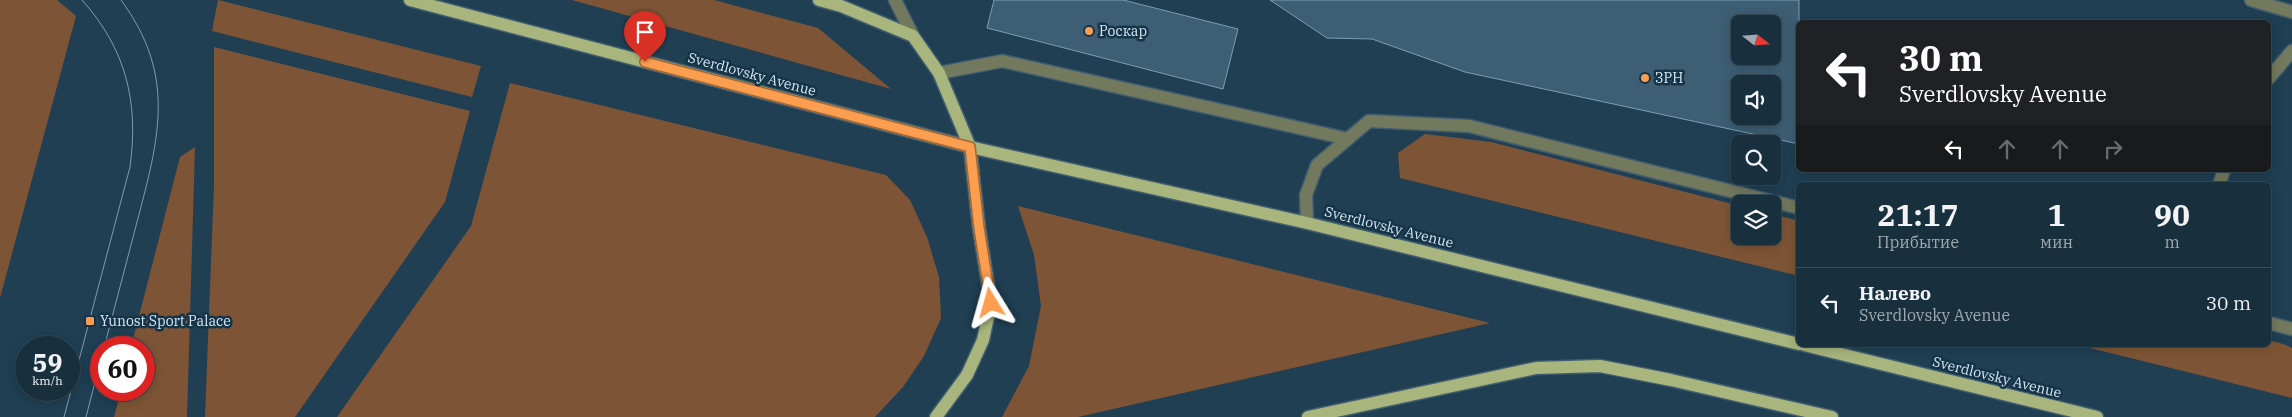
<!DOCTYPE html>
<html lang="ru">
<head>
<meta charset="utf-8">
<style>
	:root { --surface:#182f3e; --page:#213745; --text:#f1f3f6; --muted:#9fa9b0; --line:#364a58 }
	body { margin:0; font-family:"IBM Plex Serif",serif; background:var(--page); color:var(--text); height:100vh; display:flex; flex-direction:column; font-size:19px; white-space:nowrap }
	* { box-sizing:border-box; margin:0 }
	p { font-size:16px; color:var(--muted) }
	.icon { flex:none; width:28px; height:28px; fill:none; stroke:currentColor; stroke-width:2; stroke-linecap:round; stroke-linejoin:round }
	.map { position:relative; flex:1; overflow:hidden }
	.details { position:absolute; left:1796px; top:182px; width:475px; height:165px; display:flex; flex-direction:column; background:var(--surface); border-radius:8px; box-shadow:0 2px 12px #0003,0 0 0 1px var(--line) }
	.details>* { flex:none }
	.hud { position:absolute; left:1796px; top:20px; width:475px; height:152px; border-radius:8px; box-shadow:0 2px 12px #0003,0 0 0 1px var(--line); background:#202124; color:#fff; overflow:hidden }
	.needle { width:32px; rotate:107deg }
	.tools { position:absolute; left:1731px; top:15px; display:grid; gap:10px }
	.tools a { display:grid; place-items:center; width:50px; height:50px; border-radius:8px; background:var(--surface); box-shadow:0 2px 12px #0003,0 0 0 1px var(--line); font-size:25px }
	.speed { position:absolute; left:15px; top:336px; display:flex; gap:10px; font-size:25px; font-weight:700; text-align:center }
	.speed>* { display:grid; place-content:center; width:65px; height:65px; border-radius:50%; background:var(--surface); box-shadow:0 2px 12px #0003,0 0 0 1px var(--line); line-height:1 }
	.speed small { font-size:12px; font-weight:400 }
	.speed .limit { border:8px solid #d22; background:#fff; color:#111 }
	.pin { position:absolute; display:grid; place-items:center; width:42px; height:42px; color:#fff; margin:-51px -21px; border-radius:50% 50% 50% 0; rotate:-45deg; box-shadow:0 0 5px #0007 }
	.pin .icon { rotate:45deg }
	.me { position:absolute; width:55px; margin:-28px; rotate:352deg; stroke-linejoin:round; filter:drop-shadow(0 0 4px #0008) }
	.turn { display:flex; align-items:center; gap:18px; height:105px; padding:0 20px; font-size:22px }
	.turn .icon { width:65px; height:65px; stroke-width:2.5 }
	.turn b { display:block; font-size:35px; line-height:42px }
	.lanes { display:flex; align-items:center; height:48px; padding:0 20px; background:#0003; justify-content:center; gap:25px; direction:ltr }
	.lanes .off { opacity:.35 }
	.eta { display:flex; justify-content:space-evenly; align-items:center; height:85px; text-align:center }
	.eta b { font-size:30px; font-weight:700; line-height:35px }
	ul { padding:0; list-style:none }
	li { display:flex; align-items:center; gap:15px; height:70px; padding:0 20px; border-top:1px solid var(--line) }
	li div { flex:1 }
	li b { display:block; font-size:19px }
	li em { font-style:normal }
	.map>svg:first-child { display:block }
	.green { fill:#7d5536 }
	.building { fill:#3e5e73; stroke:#7b9db4; fill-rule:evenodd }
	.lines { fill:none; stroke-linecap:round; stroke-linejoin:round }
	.minor-casing { stroke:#415d70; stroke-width:15 }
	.major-casing { stroke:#415d70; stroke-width:15 }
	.minor { stroke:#72795d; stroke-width:12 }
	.major { stroke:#a8b57c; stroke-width:12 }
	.tram { stroke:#849bab; stroke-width:1 }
	.route-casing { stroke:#a36734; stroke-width:12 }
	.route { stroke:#fb9e50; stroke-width:9 }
	.poi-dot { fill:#fb9e50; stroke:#153448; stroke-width:2 }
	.labels { text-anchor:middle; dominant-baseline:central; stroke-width:5; stroke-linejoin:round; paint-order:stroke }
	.poi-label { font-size:14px; fill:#d5e6f3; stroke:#153448; text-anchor:start }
	.street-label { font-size:14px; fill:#d5e6f3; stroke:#153448 }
</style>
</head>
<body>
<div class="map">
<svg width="2292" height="417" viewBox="0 0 2292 417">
	<rect width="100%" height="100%" fill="#203f53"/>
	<g class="green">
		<path d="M0,0H57L76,16L0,298Z"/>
		<path d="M218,0L481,66L472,97L212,31Z"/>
		<path d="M572,0H714L818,28L891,89Z"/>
		<path d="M214,47L470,111L445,202L295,417H205L214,185Z"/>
		<path d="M510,83L886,175L910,200L927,237L939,277L941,318L924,356L903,387L875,417H337L471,226Z"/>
		<path d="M1425,134L1491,142L1740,206V236H1772L1773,214L1799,221V276L1400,178L1398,153Z"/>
		<path d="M195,147L187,417H114L121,390H144V348L131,347L180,157Z"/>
		<path d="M1018,206L1490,323L1078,417H1002L1029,366L1041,306L1034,255Z"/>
		<path d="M2269,340L2286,345L2292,348V398L2078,345H2269Z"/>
	</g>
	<g class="building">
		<path d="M994,0H1123L1238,29L1223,89L987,28Z"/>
		<path d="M1270,0H1799V144L1465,72L1372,39L1327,38ZM1740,24H1772V56H1740ZM1740,84H1772V116H1740Z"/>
	</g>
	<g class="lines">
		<g class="minor-casing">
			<g id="minor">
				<path d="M895,0L913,36"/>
				<path d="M2251,0L2292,12"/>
				<path d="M939,73L1002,61L1348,139"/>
				<path d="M2269,78L2292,51"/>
				<path d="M2219,185L2224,170"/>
				<path d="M1307,223L1306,195L1317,165L1369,121L1469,126L1799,208"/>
				<path d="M2269,323L2292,329"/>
			</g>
		</g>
		<g class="major-casing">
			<g id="major">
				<path d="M410,0L970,147L1307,223L1799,344"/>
				<path d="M819,0L841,6L913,36L939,73L970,147L979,228L991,303L983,340L967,375L936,417"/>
				<path d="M1804,345L2097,417"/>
				<path d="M1308,417L1536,368L1600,366L1671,380L1832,417"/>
			</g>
		</g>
		<use href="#minor" class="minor"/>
		<use href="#major" class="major"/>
		<g class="tram">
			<path d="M104,348C115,306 126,264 137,222C159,138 177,76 121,0"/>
			<path d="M64,417L130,167C139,102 126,49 82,0"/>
			<path d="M86,417L101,359"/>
		</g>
	</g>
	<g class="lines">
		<g class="route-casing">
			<path id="route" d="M645,62L970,147L979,228L991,303"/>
		</g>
		<use href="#route" class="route"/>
	</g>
	<g class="poi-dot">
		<circle cx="1089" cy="31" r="5"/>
		<circle cx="1645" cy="78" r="5"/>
		<rect x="85" y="316" width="10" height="10" rx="2.5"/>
	</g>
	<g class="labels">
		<g class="poi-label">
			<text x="1099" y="31">Роскар</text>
			<text x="1655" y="78">ЗРН</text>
			<text x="100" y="321">Yunost Sport Palace</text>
		</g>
		<g class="street-label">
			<text transform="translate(752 74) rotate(15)">Sverdlovsky Avenue</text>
			<text transform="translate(1389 227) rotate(14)">Sverdlovsky Avenue</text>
			<text transform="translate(1997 377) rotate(14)">Sverdlovsky Avenue</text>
		</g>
	</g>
</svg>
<div class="tools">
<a><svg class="needle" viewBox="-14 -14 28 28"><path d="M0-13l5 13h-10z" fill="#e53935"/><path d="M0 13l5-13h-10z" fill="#9fa9b0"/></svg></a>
<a><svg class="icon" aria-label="sound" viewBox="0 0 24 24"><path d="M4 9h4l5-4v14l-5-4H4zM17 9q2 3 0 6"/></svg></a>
<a><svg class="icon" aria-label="search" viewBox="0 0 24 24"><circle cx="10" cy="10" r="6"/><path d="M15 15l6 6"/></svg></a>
<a><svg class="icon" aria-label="layers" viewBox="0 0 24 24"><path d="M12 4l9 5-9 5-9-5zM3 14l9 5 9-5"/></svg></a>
</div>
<div class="speed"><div>59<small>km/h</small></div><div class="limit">60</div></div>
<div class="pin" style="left:645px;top:62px;background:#d93025"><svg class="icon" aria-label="arrive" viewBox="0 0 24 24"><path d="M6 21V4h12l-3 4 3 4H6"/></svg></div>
<svg class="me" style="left:991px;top:303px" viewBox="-20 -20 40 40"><path d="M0-17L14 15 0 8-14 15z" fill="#fb9e50" stroke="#fff" stroke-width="4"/></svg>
<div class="hud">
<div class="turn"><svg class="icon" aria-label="left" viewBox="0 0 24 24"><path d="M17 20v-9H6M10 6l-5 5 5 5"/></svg><div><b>30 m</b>Sverdlovsky Avenue</div></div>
<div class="lanes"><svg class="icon" aria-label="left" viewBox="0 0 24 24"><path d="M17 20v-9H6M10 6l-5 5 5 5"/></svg><svg class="icon off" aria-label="ahead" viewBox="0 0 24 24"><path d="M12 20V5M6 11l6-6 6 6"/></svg><svg class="icon off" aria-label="ahead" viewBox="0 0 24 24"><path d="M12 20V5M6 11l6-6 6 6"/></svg><svg class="icon off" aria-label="right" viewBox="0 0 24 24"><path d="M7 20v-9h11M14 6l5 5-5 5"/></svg></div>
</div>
<section class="details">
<div class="eta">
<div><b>21:17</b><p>Прибытие</p></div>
<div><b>1</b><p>мин</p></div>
<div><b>90</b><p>m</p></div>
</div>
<ul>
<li><svg class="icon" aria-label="left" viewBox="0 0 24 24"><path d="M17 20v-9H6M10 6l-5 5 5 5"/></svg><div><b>Налево</b><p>Sverdlovsky Avenue</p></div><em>30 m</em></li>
</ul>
</section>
</div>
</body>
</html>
